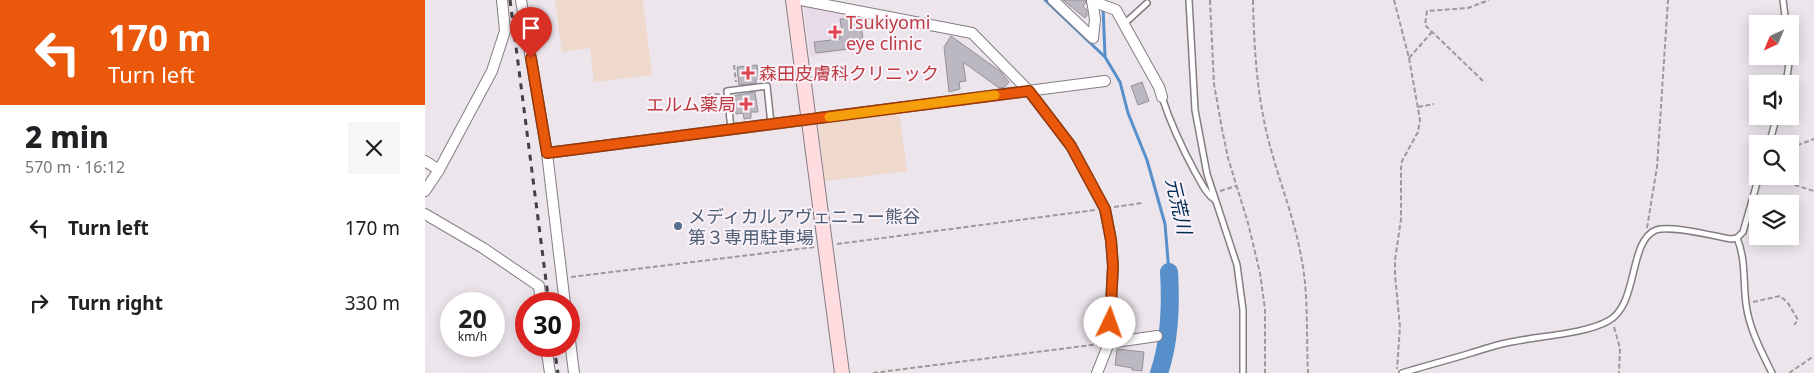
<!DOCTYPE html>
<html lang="en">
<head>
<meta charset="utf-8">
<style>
	:root { --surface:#fff; --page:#f6f6f6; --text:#202124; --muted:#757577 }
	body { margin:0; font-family:"Noto Sans","Noto Sans JP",sans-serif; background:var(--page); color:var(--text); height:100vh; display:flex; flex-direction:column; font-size:19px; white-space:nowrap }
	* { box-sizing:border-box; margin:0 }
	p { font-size:16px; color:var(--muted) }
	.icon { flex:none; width:28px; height:28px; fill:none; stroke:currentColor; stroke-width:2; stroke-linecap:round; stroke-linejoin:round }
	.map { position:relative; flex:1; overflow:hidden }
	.panel { display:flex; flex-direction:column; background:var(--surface); width:425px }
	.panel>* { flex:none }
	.hud { background:#ea580c; color:#fff; overflow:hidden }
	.needle { width:32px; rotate:224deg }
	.tools { position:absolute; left:1324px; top:15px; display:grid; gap:10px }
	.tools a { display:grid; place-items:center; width:50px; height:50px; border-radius:0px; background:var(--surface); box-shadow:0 2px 12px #0003; font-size:25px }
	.speed { position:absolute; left:15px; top:292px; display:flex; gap:10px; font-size:25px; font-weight:700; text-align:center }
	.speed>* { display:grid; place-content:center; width:65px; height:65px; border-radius:50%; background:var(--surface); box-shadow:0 2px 12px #0003; line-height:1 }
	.speed small { font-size:12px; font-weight:400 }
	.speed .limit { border:8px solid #d22; background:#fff; color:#111 }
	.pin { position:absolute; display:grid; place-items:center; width:42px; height:42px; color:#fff; margin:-51px -21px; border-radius:50% 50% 50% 0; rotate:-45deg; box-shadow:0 0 5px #0007 }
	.pin .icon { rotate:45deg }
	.me { position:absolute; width:55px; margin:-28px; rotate:3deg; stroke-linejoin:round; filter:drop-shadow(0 0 4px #0008) }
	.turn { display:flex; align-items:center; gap:18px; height:105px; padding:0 25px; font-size:22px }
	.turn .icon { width:65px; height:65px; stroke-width:2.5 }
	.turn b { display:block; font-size:35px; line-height:42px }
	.round { display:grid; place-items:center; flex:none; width:52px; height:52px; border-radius:0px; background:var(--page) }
	.overview { display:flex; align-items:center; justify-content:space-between; height:85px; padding:0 25px }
	h1 { font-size:30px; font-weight:800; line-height:38px }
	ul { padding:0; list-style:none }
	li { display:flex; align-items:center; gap:15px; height:75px; padding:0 25px }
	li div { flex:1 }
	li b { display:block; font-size:19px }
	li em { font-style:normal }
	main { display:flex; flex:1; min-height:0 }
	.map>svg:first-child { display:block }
	.built { fill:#e9dae7 }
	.industrial { fill:#efd9cc }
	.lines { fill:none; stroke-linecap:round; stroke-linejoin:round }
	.stream { stroke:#568fc9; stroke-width:3 }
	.river { stroke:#568fc9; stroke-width:18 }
	.building { fill:#bcb8c1; stroke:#959199 }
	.lane-casing { stroke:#847d83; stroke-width:8 }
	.street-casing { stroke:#847d83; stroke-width:12 }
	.secondary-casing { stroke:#847d83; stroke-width:16 }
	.path { stroke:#9e989d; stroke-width:2; stroke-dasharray:5 2.5; stroke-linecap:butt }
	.lane { stroke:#fff; stroke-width:5 }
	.street { stroke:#fff; stroke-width:10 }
	.secondary { stroke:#fedcdf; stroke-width:14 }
	.rail { stroke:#433f43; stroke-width:3; stroke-dasharray:6 6; stroke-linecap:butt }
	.route-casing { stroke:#983908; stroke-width:12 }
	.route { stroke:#ea580c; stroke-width:9 }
	.slow { stroke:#f59e0b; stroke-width:9 }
	.health-dot { fill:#e0444e; stroke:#faf2f9; stroke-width:2 }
	.service-dot { fill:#5c6f8a; stroke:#faf2f9; stroke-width:2 }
	.labels { text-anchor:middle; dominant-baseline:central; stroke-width:4; stroke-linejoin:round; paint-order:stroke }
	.health-label { font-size:18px; fill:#be3a42; stroke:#faf2f9; text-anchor:start }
	.service-label { font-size:18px; fill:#4e5e75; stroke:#faf2f9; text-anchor:start }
	.water-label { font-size:19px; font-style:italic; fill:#002c52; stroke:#faf2f9 }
</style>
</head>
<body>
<main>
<section class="panel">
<div class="hud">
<div class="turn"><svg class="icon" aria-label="left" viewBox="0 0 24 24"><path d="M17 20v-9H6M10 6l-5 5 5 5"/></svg><div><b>170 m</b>Turn left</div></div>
</div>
<div class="overview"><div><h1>2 min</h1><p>570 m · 16:12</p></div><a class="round"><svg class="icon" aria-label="close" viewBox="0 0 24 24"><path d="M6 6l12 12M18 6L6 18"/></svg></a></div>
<ul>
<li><svg class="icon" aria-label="left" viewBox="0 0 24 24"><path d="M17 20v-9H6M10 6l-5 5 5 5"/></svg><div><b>Turn left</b></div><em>170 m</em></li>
<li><svg class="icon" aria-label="right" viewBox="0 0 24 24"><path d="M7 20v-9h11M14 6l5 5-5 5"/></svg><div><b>Turn right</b></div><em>330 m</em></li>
</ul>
</section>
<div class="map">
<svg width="1389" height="373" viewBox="0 0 1389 373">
	<rect width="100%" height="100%" fill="#ede5ec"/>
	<path class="built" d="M378,3L437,15L441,49L385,56Z"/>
	<g class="industrial">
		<path d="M130,0H218L227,75L169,82L165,48L137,52Z"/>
		<path d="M474,111L482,171L400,181L393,122Z"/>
	</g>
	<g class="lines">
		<g class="stream">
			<path d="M620,0L680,57L695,82L703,113L722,160L740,224L744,272"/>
			<path d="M678,7L680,56"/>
		</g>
		<path class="river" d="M734,373C745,341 746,305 744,272"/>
	</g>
	<g class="building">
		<path d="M638,0H660L661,3L658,6L662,10V16L660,18Z"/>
		<path d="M431,18H435L439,47L391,53L389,42L415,39L414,32H417L415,19Z"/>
		<path d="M526,36L575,71L584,82L580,87L574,88L538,62L541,81L534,82L535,89L524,92L519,47Z"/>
		<path d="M332,65L334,79L331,80V83L314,85L312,67Z"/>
		<path d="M717,82L724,101L713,105L706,86Z"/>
		<path d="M330,92L333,112H326V118L319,119L318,113L311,114L308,96Z"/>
		<path d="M692,349L719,352L717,371L707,370V368L690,365Z"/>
	</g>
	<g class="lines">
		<g class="lane-casing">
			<g id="lane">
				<path d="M764,0L770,110L782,174L812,265L818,310V373"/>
				<path d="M1358,0L1361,24"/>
				<path d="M699,24L722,3"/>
				<path d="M1361,84L1365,56"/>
				<path d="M737,97C746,125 756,146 770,172C776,182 780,193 790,200"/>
				<path d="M306,129L302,91L342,86L346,124"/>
				<path d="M1344,144L1352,116"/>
				<path d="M1312,238C1321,259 1318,282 1321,304C1324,328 1336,351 1347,373"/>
				<path d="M977,373C1000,366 1023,360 1046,353C1060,349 1073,344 1086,342C1114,336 1160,334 1183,321C1214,305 1203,241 1231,230C1246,225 1289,236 1306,239L1312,238L1318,232L1334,176"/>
			</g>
		</g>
		<g class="street-casing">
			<g id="street">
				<path d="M96,0L122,153L140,304"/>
				<path d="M376,0L547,33L604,91L646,146L680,209L686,240L688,266L684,343L672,373"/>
				<path d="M628,0L668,38L670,19L667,0"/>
				<path d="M667,1L691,10L734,87L737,97"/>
				<path d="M122,153L680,81"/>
				<path d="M0,161L14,170"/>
				<path d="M0,191L14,170L67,71L80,31L77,0"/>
				<path d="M0,214L58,248L114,286L116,304"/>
				<path d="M144,332L149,373"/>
				<path d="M684,343L732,336"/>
				<path d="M121,346L125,373"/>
			</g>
		</g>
		<g class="secondary-casing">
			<path id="secondary" d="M368,0L417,373"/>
		</g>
		<g class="path">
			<path d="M785,0L789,84L797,129L803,158L823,223L835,273L840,309V373"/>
			<path d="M828,0C829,49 832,98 845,146C855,183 869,218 876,256C884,294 881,335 883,373"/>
			<path d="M969,0L984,58L995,120L993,132L977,161L976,168V219L970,260V275L975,327L972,369"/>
			<path d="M984,58L1007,32"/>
			<path d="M309,65L311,82"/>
			<path d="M1058,81L1000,25L1002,11L1043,8L1064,0"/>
			<path d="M282,95L295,94"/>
			<path d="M993,107L1009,104"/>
			<path d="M1365,148L1389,139"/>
			<path d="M1340,182L1357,181L1389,191"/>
			<path d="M795,191L811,186"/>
			<path d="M689,207L717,203"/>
			<path d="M1222,228L1232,167L1243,0"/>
			<path d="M412,244L670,210"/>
			<path d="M146,277L390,247"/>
			<path d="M1328,302L1355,296L1363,303L1373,320L1369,325"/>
			<path d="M1189,327L1195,348L1194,373"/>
			<path d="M448,373L674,344"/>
			<path d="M1364,373L1389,356"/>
		</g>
		<use href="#lane" class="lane"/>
		<use href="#street" class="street"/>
		<use href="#secondary" class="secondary"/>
		<g class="rail">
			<path d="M85,0L124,304"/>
			<path d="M129,346L133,373"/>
		</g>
	</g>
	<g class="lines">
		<g class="route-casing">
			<path id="route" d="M106,58L122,153L604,91L646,146L680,209L686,240L688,266L685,323"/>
		</g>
		<use href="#route" class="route"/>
		<path class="slow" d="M404,117L570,95"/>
	</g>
	<g class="health-dot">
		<path d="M407.5 24.5h5v5h5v5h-5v5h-5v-5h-5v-5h5z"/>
		<path d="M320.5 65.5h5v5h5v5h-5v5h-5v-5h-5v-5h5z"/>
		<path d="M318.5 96.5h5v5h5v5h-5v5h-5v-5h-5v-5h5z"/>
	</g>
	<circle class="service-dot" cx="253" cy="226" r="5"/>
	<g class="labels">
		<g class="health-label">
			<text x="421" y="22">Tsukiyomi<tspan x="421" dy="21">eye clinic</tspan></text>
			<text x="334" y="73">森田皮膚科クリニック</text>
			<text x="311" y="104" text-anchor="end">エルム薬局</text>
		</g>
		<g class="service-label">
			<text x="263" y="216">メディカルアヴェニュー熊谷<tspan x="263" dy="21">第３専用駐車場</tspan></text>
		</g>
		<g class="water-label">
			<text transform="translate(754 206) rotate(77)">元荒川</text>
		</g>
	</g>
</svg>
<div class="tools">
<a><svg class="needle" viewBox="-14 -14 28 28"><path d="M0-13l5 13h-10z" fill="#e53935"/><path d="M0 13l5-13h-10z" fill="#757577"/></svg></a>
<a><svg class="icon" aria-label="sound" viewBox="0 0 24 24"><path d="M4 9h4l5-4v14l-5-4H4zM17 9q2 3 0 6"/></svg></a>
<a><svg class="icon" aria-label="search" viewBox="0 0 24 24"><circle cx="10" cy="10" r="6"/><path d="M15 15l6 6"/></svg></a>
<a><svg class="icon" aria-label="layers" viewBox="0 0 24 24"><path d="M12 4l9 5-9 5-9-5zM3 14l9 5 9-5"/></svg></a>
</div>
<div class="speed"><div>20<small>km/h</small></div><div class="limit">30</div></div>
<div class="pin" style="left:106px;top:58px;background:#d93025"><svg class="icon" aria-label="arrive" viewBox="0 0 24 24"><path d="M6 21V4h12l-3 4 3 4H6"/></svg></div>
<svg class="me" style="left:685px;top:323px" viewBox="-20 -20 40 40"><circle r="19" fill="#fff"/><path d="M0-13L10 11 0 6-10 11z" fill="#ea580c"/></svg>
</div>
</main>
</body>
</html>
